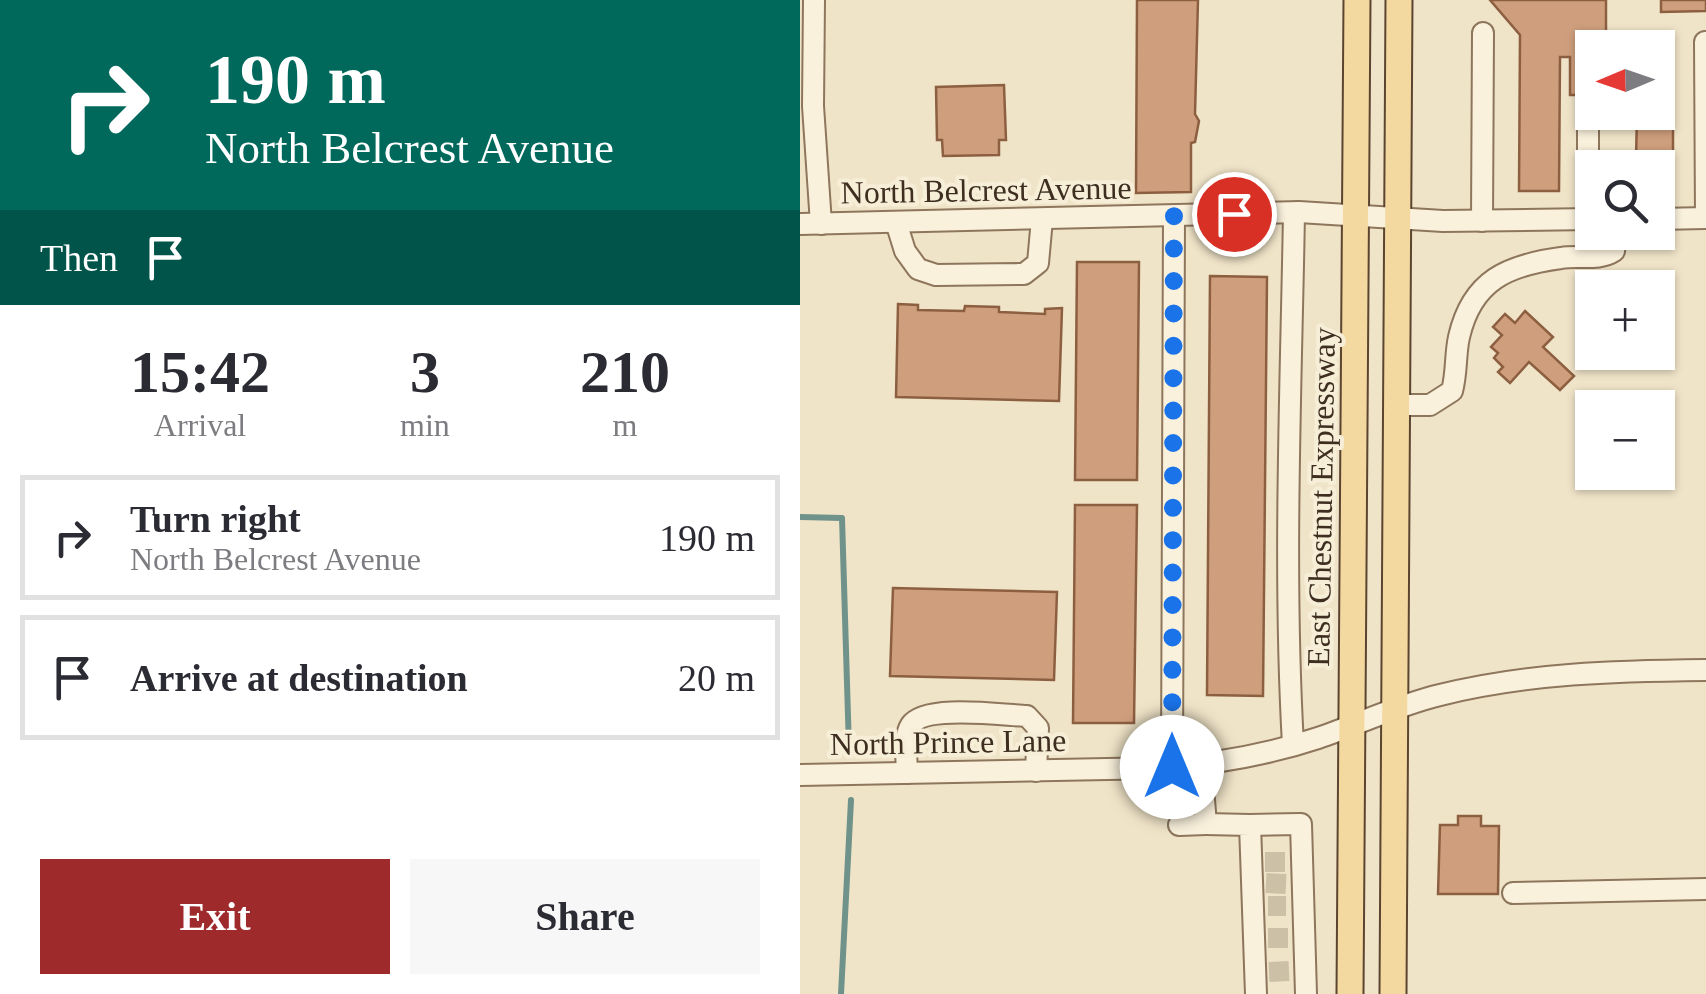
<!DOCTYPE html>
<html lang="en">
<head>
<meta charset="utf-8">
<style>
	:root { --surface:#fff; --page:#f7f7f7; --text:#2b2b33; --muted:#7c7c81; --line:#e1e1e2; --accent:#9e2a2b }
	body { margin:0; font-family:Georgia,serif; background:var(--page); color:var(--text); height:100vh; display:flex; flex-direction:column; font-size:38px; white-space:nowrap }
	* { box-sizing:border-box; margin:0 }
	p { font-size:32px; color:var(--muted) }
	.icon { flex:none; width:55px; height:55px; fill:none; stroke:currentColor; stroke-width:2; stroke-linecap:round; stroke-linejoin:round }
	.map { position:relative; flex:1; overflow:hidden }
	.details { display:flex; flex-direction:column; background:var(--surface); width:800px }
	.details>* { flex:none }
	.banner { background:#00695c; color:#fff; overflow:hidden }
	.needle { width:65px; rotate:268deg }
	.fabs { position:absolute; left:775px; top:30px; display:grid; gap:20px }
	.fabs a { display:grid; place-items:center; width:100px; height:100px; border-radius:0px; background:var(--surface); box-shadow:0 2px 8px #0004; font-size:50px }
	.pin { position:absolute; display:grid; place-items:center; width:85px; height:85px; color:#fff; margin:-42px; border:5px solid #fff; border-radius:50%; box-shadow:0 2px 10px #0007 }
	.me { position:absolute; width:110px; margin:-55px; rotate:0deg; stroke-linejoin:round; filter:drop-shadow(0 0 8px #0008) }
	.turn { display:flex; align-items:center; gap:35px; height:210px; padding:0 40px; font-size:45px }
	.turn .icon { width:130px; height:130px; stroke-width:2.5 }
	.turn b { display:block; font-size:70px; line-height:85px }
	.then { display:flex; align-items:center; height:95px; padding:0 40px; background:#0003; gap:20px; font-size:38px }
	.eta { display:flex; justify-content:space-evenly; align-items:center; height:170px; text-align:center }
	.eta b { font-size:60px; font-weight:700; line-height:70px }
	.cta { display:flex; gap:20px; margin-top:auto; padding:20px 40px }
	.cta a { flex:1; height:115px; border-radius:0px; background:var(--accent); color:#fff; font-size:40px; font-weight:700; line-height:115px; text-align:center }
	.cta a+a { background:var(--page); color:var(--text) }
	ul { padding:0; list-style:none }
	li { display:flex; align-items:center; gap:30px; height:125px; margin:0 20px 15px; padding:0 20px; border:5px solid var(--line); border-radius:0px }
	li div { flex:1 }
	li b { display:block; font-size:38px }
	li em { font-style:normal }
	main { display:flex; flex:1; min-height:0 }
	.map>svg:first-child { display:block }
	.lines { fill:none; stroke-linecap:round; stroke-linejoin:round }
	.stream { stroke:#6f938a; stroke-width:6 }
	.building { fill:#cf9f7d; stroke:#8d5f41; stroke-width:2.5 }
	.minor-tunnel { stroke:#ccc0a6; stroke-width:20; stroke-dasharray:20 10; stroke-linecap:butt }
	.minor-casing { stroke:#8d765c; stroke-width:24 }
	.major-casing { stroke:#5b4430; stroke-width:29 }
	.minor { stroke:#faf1dc; stroke-width:20 }
	.major { stroke:#f3d9a0; stroke-width:25 }
	.route { stroke:#1a73e8; stroke-width:18; stroke-dasharray:0 32.4 }
	.labels { text-anchor:middle; dominant-baseline:central; stroke-width:8; stroke-linejoin:round; paint-order:stroke }
	.street-label { font-size:32px; fill:#3d2e20; stroke:#f7eed8 }
</style>
</head>
<body>
<main>
<section class="details">
<div class="banner">
<div class="turn"><svg class="icon" aria-label="right" viewBox="0 0 24 24"><path d="M7 20v-9h11M14 6l5 5-5 5"/></svg><div><b>190 m</b>North Belcrest Avenue</div></div>
<div class="then">Then<svg class="icon" aria-label="arrive" viewBox="0 0 24 24"><path d="M6 21V4h12l-3 4 3 4H6"/></svg></div>
</div>
<div class="eta">
<div><b>15:42</b><p>Arrival</p></div>
<div><b>3</b><p>min</p></div>
<div><b>210</b><p>m</p></div>
</div>
<ul>
<li><svg class="icon" aria-label="right" viewBox="0 0 24 24"><path d="M7 20v-9h11M14 6l5 5-5 5"/></svg><div><b>Turn right</b><p>North Belcrest Avenue</p></div><em>190 m</em></li>
<li><svg class="icon" aria-label="arrive" viewBox="0 0 24 24"><path d="M6 21V4h12l-3 4 3 4H6"/></svg><div><b>Arrive at destination</b></div><em>20 m</em></li>
</ul>
<div class="cta"><a>Exit</a><a>Share</a></div>
</section>
<div class="map">
<svg width="906" height="994" viewBox="0 0 906 994">
	<rect width="100%" height="100%" fill="#f0e4c8"/>
	<g class="lines">
		<g class="stream">
			<path d="M0,517L42,518L49,749"/>
			<path d="M41,994L51,800"/>
		</g>
	</g>
	<g class="building">
		<path d="M337,0H398L395,114L399,121L395,142L391,143V192L336,193Z"/>
		<path d="M690,0H806V48H792V95H770V57H760L759,191H719L720,35Z"/>
		<path d="M861,0H906V11L861,12Z"/>
		<path d="M838,32H873V160H836L837,112H858V48H838Z"/>
		<path d="M204,85L206,140H199V155L143,156L142,140H137L136,87Z"/>
		<path d="M277,262H339L337,480H275Z"/>
		<path d="M410,276L467,277L463,696L407,695Z"/>
		<path d="M98,304L118,305V310L164,311L165,306L199,307V312L245,314V309L262,308L259,401L96,397Z"/>
		<path d="M725,311L753,337L743,347L774,376L760,390L729,362L710,383L698,372L703,367L694,358L698,353L691,347L702,335L693,327L705,314L715,323Z"/>
		<path d="M275,505H337L334,723H273Z"/>
		<path d="M93,588L257,592L254,680L90,676Z"/>
		<path d="M658,816H681V826H699L698,894H638L640,825H658Z"/>
	</g>
	<g class="lines">
		<g class="minor-tunnel">
			<path d="M465,862H489"/>
			<path d="M466,883L488,884"/>
			<path d="M468,906H486"/>
			<path d="M468,938H490"/>
			<path d="M469,972L490,971"/>
		</g>
		<g class="minor-casing">
			<g id="minor">
				<path d="M14,0L13,106L21,224"/>
				<path d="M858,219L906,218L905,42"/>
				<path d="M788,220V109"/>
				<path d="M682,221L683,33"/>
				<path d="M96,222L105,251L118,269L136,275L224,274L238,263L242,219"/>
				<path d="M0,224L499,212L643,221L792,219"/>
				<path d="M595,405H630L652,391C657,373 655,355 659,337C672,280 708,265 761,258C779,255 799,261 814,251L816,232"/>
				<path d="M493,745C483,568 491,389 494,213"/>
				<path d="M401,764L406,824L450,825L456,994"/>
				<path d="M372,767L374,216"/>
				<path d="M107,773C107,760 103,737 111,725C125,704 201,715 227,716L238,728L236,771"/>
				<path d="M0,775L360,768C413,764 467,755 518,738C559,724 598,705 640,695C728,673 816,671 906,670"/>
				<path d="M379,825L406,824"/>
				<path d="M450,825L501,824L506,994"/>
				<path d="M713,893L906,889"/>
			</g>
		</g>
		<g class="major-casing">
			<g id="major">
				<path d="M550,994L557,0"/>
				<path d="M593,994L599,0"/>
			</g>
		</g>
		<use href="#minor" class="minor"/>
		<use href="#major" class="major"/>
	</g>
	<g class="lines">
		<path class="route" d="M372,767L374,216L434,214"/>
	</g>
	<g class="labels">
		<g class="street-label">
			<text transform="translate(186 190) rotate(-1)">North Belcrest Avenue</text>
			<text transform="translate(521 497) rotate(-89)">East Chestnut Expressway</text>
			<text transform="translate(148 742) rotate(-1)">North Prince Lane</text>
		</g>
	</g>
</svg>
<div class="fabs">
<a><svg class="needle" viewBox="-14 -14 28 28"><path d="M0-13l5 13h-10z" fill="#e53935"/><path d="M0 13l5-13h-10z" fill="#7c7c81"/></svg></a>
<a><svg class="icon" aria-label="search" viewBox="0 0 24 24"><circle cx="10" cy="10" r="6"/><path d="M15 15l6 6"/></svg></a>
<a>+</a>
<a>−</a>
</div>
<div class="pin" style="left:434px;top:214px;background:#d93025"><svg class="icon" aria-label="arrive" viewBox="0 0 24 24"><path d="M6 21V4h12l-3 4 3 4H6"/></svg></div>
<svg class="me" style="left:372px;top:767px" viewBox="-20 -20 40 40"><circle r="19" fill="#fff"/><path d="M0-13L10 11 0 6-10 11z" fill="#1a73e8"/></svg>
</div>
</main>
</body>
</html>
